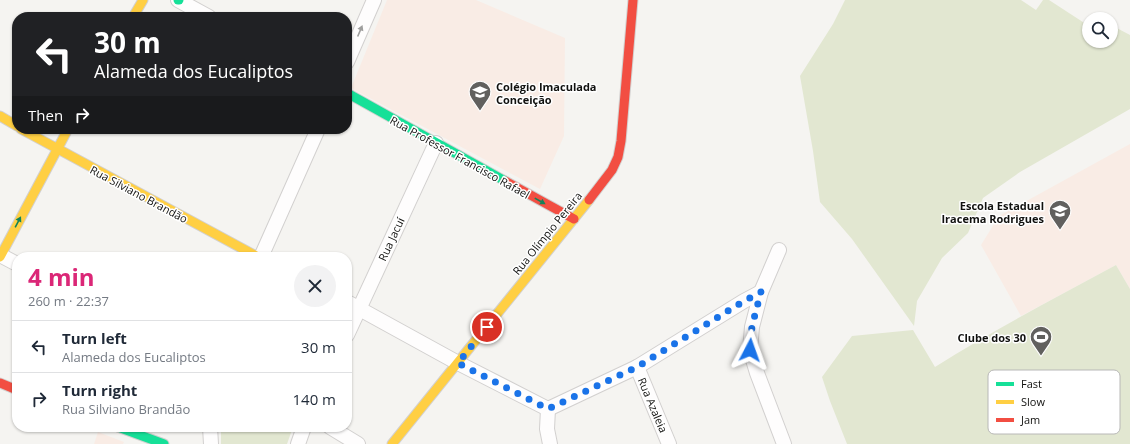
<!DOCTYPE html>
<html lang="en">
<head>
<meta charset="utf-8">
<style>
	:root { --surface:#fff; --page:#f2f2f3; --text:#1f2937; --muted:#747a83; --line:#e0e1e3; --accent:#db2777 }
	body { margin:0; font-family:"Open Sans",sans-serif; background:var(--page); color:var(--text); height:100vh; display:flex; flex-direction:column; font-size:15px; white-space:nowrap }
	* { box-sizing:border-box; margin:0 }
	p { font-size:13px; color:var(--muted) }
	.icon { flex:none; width:22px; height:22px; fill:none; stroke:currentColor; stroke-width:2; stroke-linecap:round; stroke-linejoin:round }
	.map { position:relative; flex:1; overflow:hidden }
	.panel { position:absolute; left:12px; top:252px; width:340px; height:180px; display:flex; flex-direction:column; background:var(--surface); border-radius:16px; box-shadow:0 1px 3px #0004 }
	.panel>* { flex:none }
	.guide { position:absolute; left:12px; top:12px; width:340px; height:122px; border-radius:16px; box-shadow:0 1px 3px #0004; background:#202124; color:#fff; overflow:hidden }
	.tools { position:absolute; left:1082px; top:12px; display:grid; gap:8px }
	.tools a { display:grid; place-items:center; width:36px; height:36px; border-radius:50%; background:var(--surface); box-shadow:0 1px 3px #0004; font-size:20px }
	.pin { position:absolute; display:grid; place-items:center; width:34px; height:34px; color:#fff; margin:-17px; border:2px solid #fff; border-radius:50%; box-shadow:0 1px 4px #0007 }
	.me { position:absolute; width:44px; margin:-22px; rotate:4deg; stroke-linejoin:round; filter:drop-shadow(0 0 3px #0008) }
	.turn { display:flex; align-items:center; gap:14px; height:84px; padding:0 16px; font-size:18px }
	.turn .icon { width:52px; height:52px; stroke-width:2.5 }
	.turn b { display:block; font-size:28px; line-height:34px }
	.then { display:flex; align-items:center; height:38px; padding:0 16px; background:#0003; gap:8px; font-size:15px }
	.round { display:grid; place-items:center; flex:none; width:42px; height:42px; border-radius:21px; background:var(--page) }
	.overview { display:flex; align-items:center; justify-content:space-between; height:68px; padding:0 16px }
	h1 { font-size:24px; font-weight:700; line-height:30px; color:var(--accent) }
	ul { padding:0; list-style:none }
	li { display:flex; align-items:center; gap:12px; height:52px; padding:0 16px; border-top:1px solid var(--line) }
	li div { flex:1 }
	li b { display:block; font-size:15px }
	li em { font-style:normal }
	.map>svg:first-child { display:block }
	.education { fill:#f9ece5 }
	.green { fill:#e2e7d1 }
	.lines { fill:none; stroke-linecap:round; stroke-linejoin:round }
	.street-casing { stroke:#d2d0cf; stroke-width:16 }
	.fast-casing { stroke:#d2d0cf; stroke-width:11 }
	.slow-casing { stroke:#d2d0cf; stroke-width:11 }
	.jam-casing { stroke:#d2d0cf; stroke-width:11 }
	.street { stroke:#fefdfd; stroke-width:14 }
	.fast { stroke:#16e098; stroke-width:9 }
	.slow { stroke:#ffcf43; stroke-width:9 }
	.jam { stroke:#f24e42; stroke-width:9 }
	.oneway { fill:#9f9f9e }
	.oneway2 { fill:#14835a }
	.route { stroke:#1a73e8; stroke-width:7; stroke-dasharray:0 12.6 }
	.labels { text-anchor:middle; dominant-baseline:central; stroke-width:3; stroke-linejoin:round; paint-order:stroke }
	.poi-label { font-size:11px; font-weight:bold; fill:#11110f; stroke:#fff; text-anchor:end }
	.street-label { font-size:11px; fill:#11110f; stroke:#fff }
	.key { fill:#fff; stroke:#b8b8b7; stroke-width:1 }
	.key-label { font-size:11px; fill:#11110f }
</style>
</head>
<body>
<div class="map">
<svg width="1130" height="444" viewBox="0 0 1130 444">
	<rect width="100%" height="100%" fill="#f5f4f1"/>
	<g class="education">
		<path d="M387,0H476L565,38L564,136L540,189L351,88Z"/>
		<path d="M1130,144V289L1116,265L1021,316L981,245L999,216Z"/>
		<path d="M98,432L124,442L123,444H94Z"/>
	</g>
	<g class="green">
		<path d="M845,0H1021L1036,10L1043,0H1049L1089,26V41H1111V25L1130,35V109L1020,172L983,198L968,233L942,258L917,301L914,326L852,239L820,202L813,151L800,76L833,24Z"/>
		<path d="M1116,265L1130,289V444H847L830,401L822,377L852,336L913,330L935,367C994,330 1055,298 1116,265Z"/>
		<path d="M221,427H293L287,444H221Z"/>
	</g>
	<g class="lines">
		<g class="street-casing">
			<g id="street">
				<path d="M178,0L209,17"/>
				<path d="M347,62L374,0"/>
				<path d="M779,250L761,292L752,327L750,350L757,373L784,444"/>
				<path d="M0,255L17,264"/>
				<path d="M261,257L318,129"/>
				<path d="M347,302L458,363L548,409"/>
				<path d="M347,335L436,143"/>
				<path d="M637,367L669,444"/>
				<path d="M548,409L637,367L744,301L761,292"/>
				<path d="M548,409L547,429L550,444"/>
				<path d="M210,427L211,444"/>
				<path d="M330,427L358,444"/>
				<path d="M298,444L304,427"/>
			</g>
		</g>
		<g class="fast-casing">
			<g id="fast">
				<path d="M178,0H179"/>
				<path d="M347,93L505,181"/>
				<path d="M118,427L164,444"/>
			</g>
		</g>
		<g class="slow-casing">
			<g id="slow">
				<path d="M133,17L143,0"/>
				<path d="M0,116L17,126"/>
				<path d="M21,129L258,257"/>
				<path d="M0,257L68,129"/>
				<path d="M392,444L589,200"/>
			</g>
		</g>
		<g class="jam-casing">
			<g id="jam">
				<path d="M505,181L574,219"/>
				<path d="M589,200L612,170L618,157L621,141L633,0"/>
				<path d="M0,383L17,390"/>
			</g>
		</g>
		<use href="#street" class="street"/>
		<use href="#fast" class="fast"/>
		<use href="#slow" class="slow"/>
		<use href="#jam" class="jam"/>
	</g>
	<defs><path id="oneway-solid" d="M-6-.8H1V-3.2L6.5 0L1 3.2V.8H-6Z"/></defs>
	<use class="oneway" href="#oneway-solid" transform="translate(360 31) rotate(-67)"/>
	<g class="oneway2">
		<use href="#oneway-solid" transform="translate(540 201) rotate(29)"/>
		<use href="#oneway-solid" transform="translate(18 222) rotate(-62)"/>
	</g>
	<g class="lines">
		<path class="route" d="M487,327L458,363L548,409L637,367L744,301L761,292L752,326L750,350"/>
	</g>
	<defs>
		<g id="school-pin" transform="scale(1.15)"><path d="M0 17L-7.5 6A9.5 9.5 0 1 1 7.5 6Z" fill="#61605e" stroke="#fff"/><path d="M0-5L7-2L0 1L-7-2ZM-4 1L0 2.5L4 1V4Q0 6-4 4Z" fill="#fff"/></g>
		<g id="stadium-pin" transform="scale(1.15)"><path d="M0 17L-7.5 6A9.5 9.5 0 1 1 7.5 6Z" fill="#61605e" stroke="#fff"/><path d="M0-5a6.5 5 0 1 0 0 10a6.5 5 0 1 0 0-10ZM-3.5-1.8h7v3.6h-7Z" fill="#fff"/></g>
	</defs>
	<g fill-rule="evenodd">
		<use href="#school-pin" x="480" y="92"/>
		<use href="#school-pin" x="1060" y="211"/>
		<use href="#stadium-pin" x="1041" y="337"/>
	</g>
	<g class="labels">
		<g class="poi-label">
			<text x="496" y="86" text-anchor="start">Colégio Imaculada<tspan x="496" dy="13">Conceição</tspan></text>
			<text x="1044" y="205">Escola Estadual<tspan x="1044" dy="13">Iracema Rodrigues</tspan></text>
			<text x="1026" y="337">Clube dos 30</text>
		</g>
		<g class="street-label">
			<text transform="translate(460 157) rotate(29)">Rua Professor Francisco Rafael</text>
			<text transform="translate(139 194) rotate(28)">Rua Silviano Brandão</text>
			<text transform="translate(547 233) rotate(-51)">Rua Olímpio Pereira</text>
			<text transform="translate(391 239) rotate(-65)">Rua Jacuí</text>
			<text transform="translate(653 405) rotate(67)">Rua Azaleia</text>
		</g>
	</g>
	<rect x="988" y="370" width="132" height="64" rx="6" class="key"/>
	<rect x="996" y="382" width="18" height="4" fill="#16e098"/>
	<rect x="996" y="400" width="18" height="4" fill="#ffcf43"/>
	<rect x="996" y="418" width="18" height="4" fill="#f24e42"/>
	<g class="key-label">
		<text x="1021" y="388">Fast</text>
		<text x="1021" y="406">Slow</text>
		<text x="1021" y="424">Jam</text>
	</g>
</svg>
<div class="tools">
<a><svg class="icon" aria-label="search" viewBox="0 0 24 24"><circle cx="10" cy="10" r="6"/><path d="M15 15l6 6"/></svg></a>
</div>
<div class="pin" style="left:487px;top:327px;background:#d93025"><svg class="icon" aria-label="arrive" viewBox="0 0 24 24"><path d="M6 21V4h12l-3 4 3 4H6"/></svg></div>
<svg class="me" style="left:750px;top:350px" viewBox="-20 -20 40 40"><path d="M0-17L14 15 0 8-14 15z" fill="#1a73e8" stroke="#fff" stroke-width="4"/></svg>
<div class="guide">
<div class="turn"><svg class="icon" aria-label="left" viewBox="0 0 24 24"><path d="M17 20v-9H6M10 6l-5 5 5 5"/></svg><div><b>30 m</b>Alameda dos Eucaliptos</div></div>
<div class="then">Then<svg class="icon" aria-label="right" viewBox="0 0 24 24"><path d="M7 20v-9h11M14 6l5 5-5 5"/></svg></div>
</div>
<section class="panel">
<div class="overview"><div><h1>4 min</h1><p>260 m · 22:37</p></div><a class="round"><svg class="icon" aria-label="close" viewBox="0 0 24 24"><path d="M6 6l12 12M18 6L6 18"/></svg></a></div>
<ul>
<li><svg class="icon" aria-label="left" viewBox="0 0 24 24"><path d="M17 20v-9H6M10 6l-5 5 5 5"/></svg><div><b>Turn left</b><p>Alameda dos Eucaliptos</p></div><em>30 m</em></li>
<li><svg class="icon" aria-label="right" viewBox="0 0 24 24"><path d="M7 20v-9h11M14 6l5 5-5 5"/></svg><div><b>Turn right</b><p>Rua Silviano Brandão</p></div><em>140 m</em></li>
</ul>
</section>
</div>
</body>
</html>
